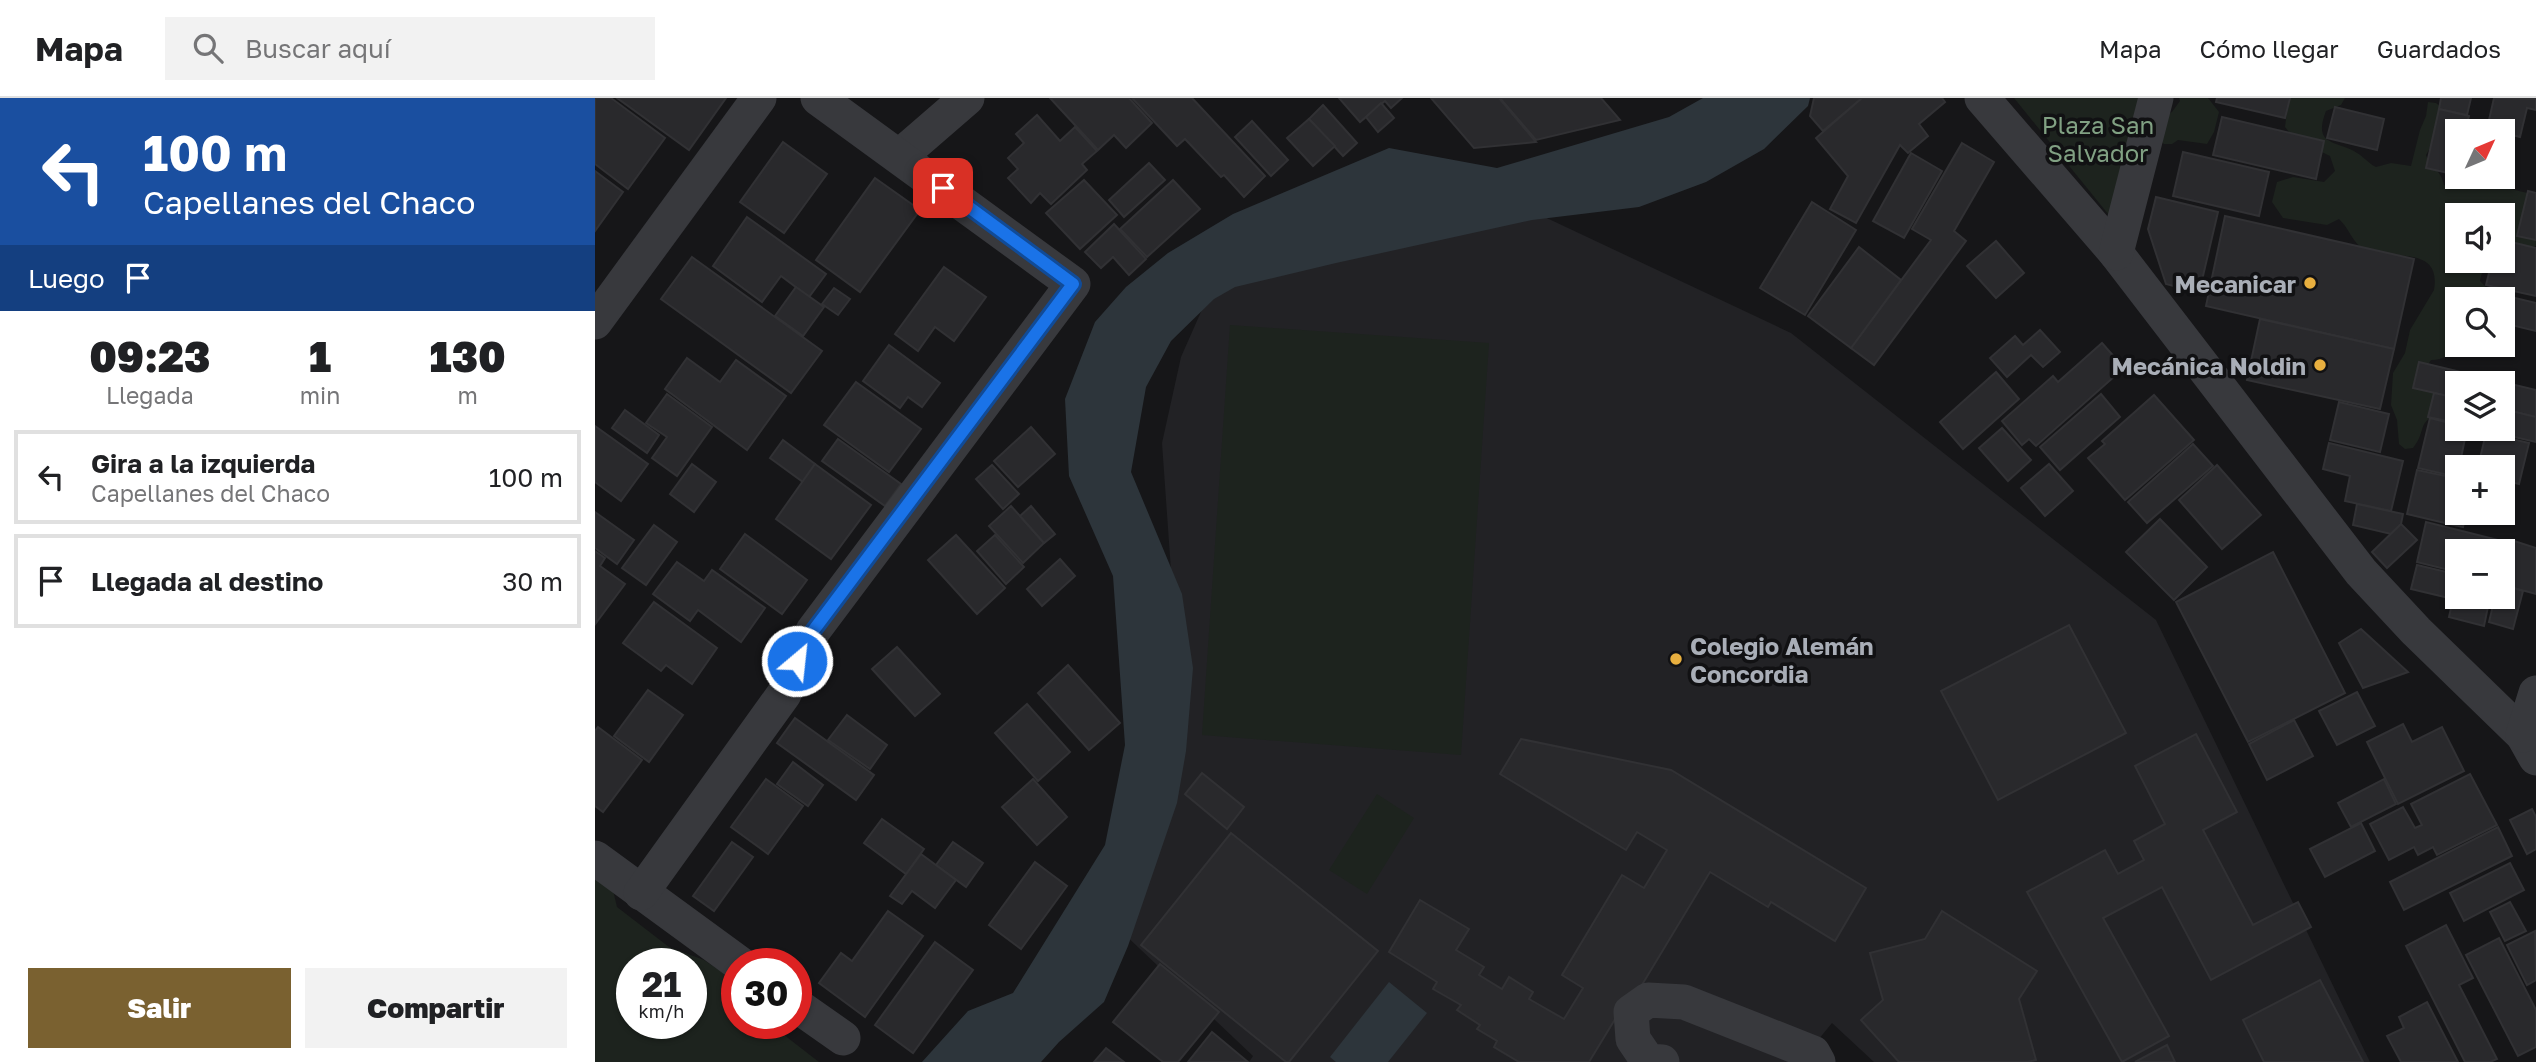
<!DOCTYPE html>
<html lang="es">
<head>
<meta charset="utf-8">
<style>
	:root { --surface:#fff; --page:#f2f2f2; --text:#202124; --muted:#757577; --line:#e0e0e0; --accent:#7a6130 }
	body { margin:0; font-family:"Golos Text",sans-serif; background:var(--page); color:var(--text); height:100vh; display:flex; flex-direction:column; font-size:26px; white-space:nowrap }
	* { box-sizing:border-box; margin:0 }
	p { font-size:23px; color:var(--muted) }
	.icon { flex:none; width:38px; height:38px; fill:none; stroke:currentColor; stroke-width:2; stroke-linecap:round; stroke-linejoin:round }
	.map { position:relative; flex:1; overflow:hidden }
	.sheet { display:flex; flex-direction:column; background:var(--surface); width:595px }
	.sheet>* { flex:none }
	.banner { background:#1a4fa0; color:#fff; overflow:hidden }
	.needle { width:46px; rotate:46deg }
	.buttons { position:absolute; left:1850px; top:21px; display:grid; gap:14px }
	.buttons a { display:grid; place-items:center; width:70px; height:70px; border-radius:0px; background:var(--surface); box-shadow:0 2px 5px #0004; font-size:35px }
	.speed { position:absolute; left:21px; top:850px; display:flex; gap:14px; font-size:35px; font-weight:700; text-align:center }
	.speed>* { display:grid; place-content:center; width:91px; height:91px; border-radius:50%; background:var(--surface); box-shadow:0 2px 5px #0004; line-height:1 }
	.speed small { font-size:18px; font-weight:400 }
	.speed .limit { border:10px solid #d22; background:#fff; color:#111 }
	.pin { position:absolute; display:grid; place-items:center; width:60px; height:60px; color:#fff; margin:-30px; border-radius:14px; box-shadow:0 4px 10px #0006 }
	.me { position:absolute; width:77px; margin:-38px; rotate:28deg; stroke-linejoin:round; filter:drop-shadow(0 0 5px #0008) }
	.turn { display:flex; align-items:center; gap:24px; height:147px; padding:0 28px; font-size:32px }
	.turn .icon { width:91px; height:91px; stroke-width:2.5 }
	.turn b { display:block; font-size:49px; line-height:60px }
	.then { display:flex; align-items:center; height:66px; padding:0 28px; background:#0003; gap:14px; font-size:26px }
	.eta { display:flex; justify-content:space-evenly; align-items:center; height:119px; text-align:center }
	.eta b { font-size:42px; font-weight:800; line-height:49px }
	.button { display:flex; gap:14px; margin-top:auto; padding:14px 28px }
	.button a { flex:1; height:80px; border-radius:0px; background:var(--accent); color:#fff; font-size:28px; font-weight:800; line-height:80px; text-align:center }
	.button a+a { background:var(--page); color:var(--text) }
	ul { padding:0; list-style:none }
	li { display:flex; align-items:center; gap:21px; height:94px; margin:0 14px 10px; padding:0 14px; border:4px solid var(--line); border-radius:0px }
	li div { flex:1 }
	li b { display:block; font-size:26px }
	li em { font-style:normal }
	header { display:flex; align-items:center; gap:42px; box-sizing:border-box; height:98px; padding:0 35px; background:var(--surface); border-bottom:2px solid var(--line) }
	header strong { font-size:33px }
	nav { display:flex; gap:38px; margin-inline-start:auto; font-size:24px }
	.search { width:490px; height:63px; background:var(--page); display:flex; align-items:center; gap:18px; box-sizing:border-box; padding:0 24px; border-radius:0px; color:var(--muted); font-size:26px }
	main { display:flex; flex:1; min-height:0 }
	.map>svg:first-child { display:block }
	.built { fill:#222225 }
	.green { fill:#1d231e; fill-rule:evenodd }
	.water { fill:#2d353b }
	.building { fill:#29292c; stroke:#313134; stroke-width:2 }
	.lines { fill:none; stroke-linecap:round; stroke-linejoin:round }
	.minor { stroke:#38393d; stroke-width:35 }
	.route-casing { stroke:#114b97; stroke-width:18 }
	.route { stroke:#1a73e8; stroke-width:12 }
	.poi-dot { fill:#e8af3f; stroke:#111113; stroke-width:2.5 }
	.labels { text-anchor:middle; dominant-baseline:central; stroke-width:7; stroke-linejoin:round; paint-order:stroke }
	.park-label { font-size:24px; fill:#81a183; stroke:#111113 }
	.poi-label { font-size:24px; font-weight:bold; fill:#a9aeb7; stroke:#111113; text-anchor:end }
</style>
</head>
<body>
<header>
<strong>Mapa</strong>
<div class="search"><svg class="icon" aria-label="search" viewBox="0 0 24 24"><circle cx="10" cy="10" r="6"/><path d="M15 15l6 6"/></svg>Buscar aquí</div>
<nav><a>Mapa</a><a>Cómo llegar</a><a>Guardados</a></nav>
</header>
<main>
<section class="sheet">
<div class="banner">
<div class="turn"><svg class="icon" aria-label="left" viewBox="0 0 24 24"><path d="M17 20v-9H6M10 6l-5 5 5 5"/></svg><div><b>100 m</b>Capellanes del Chaco</div></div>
<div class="then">Luego<svg class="icon" aria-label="arrive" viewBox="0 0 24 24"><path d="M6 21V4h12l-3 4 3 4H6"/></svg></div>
</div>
<div class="eta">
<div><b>09:23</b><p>Llegada</p></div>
<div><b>1</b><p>min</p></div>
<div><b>130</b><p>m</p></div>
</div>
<ul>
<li><svg class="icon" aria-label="left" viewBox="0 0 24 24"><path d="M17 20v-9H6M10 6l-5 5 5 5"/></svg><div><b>Gira a la izquierda</b><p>Capellanes del Chaco</p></div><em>100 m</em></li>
<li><svg class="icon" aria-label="arrive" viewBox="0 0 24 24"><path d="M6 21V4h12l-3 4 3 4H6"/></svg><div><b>Llegada al destino</b></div><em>30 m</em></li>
</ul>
<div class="button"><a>Salir</a><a>Compartir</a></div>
</section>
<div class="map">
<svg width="1941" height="964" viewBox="0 0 1941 964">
	<rect width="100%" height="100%" fill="#161618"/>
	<path class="built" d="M939,114L1196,235L1561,522L1775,964H1279L1237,925L1205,964H654L658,958L525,832L585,600L567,345L586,259L609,207L653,153Z"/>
	<g class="green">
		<path d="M1419,0H1552L1522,127Z"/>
		<path d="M1584,0H1613L1624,14L1619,34L1612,46L1583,42L1577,46H1569L1564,41V21L1577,14L1585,3Z"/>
		<path d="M1673,0H1750L1746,7L1731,13C1717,49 1742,42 1762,55C1769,59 1773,65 1781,69L1796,65L1816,68L1825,32L1831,18L1833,4L1841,5L1847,10C1847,28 1839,43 1831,57C1835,70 1846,71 1849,87C1855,88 1862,85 1868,87C1878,89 1880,94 1890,85L1941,97V148L1915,151L1908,158V117H1862V163H1904C1893,169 1887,170 1885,183L1895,193L1892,200L1862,201V247H1864C1857,256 1848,262 1836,262L1832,268V289L1845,297L1847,315C1820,324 1833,331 1818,350L1810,351L1804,346L1802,322L1796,307L1798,275L1810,255L1815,232L1839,192C1847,145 1794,164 1768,151C1759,146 1753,129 1744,121L1732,127L1688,120L1677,104L1682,84L1698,79L1729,84L1740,73L1735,58L1700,41L1690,29L1692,13Z"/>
		<path d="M635,227L894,245L866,657L607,637Z"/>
		<path d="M782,696L819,720L772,796L734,772Z"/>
		<path d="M0,775L17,788L22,809L74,849L109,862L130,876L142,889V926H178L193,940L224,964H0ZM37,866H96V926H37Z"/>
	</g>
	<g class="water">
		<path d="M1108,0H1215L1213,8L1169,51L1111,84L1044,109L937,122L741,165L640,189L619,201L576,243L551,289L536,374L587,496L598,570L591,653L582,705L533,848L509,904L464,944L446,964H327L373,913L418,895L510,747L530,647L518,478L474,378L470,301L500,224L531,189L573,155L638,116L794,50L902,70L1074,19Z"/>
		<path d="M794,884L832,915L793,964H741L735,959Z"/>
	</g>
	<g class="building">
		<path d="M0,0H16L70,40L33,91L0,66Z"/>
		<path d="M22,0H131L94,52Z"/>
		<path d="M455,0H534L557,25L531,50L519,37L503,52Z"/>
		<path d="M537,0H597L670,78L649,99L629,77L626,79L590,41L582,48Z"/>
		<path d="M744,0H807L796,10L790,3L765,24Z"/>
		<path d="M836,0H904L941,44L879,50Z"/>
		<path d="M905,0H1006L1025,22L941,42Z"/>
		<path d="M1219,0H1267L1228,33L1215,18Z"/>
		<path d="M1267,0H1347L1350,4L1324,26L1333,38L1313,55L1305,47L1261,125L1235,111L1253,78L1221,40Z"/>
		<path d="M1622,0H1695L1690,20L1621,4Z"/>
		<path d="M1846,0H1876L1872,17L1844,11Z"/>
		<path d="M1899,0L1941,1V12L1932,10L1925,39L1892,31Z"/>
		<path d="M786,5L799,20L783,34L771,19Z"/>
		<path d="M728,7L762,45L748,58L714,21Z"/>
		<path d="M1740,9L1789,21L1782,52L1732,40Z"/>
		<path d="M1844,11L1874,18L1870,33H1862V77L1831,70Z"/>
		<path d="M442,17L465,43L480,29L502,53L487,66L492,72L456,106L445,95L436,105L413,80L423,71L413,60L429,45L421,36Z"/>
		<path d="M1627,19L1729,43L1721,81L1618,57Z"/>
		<path d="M714,21L740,48L718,68L692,40Z"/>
		<path d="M657,23L693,62L676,78L640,39Z"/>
		<path d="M188,44L232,76L189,135L145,104Z"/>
		<path d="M1367,45L1399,64L1359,133L1371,143L1279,267L1256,250L1336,142L1317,131Z"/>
		<path d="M1588,54L1674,74L1664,118L1578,98Z"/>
		<path d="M1316,55L1347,73L1309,140L1278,123Z"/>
		<path d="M554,65L570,82L529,119L514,102Z"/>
		<path d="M0,73L28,94L0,133Z"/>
		<path d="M280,80L325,112L265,194L221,162Z"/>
		<path d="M489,82L522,117L485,151L451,115Z"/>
		<path d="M578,82L605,111L552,159L525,131Z"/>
		<path d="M1933,93L1941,95V142L1922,138Z"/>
		<path d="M1561,99L1623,114L1604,195L1571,186L1553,131Z"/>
		<path d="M1217,104L1261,132L1210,217L1165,190Z"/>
		<path d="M1630,118L1819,161L1799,251L1611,208Z"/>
		<path d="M152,119L231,176L214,199L186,178L167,204L118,168Z"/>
		<path d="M519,126L551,161L534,177L518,159L506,170L490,154Z"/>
		<path d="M1908,142L1941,150V198L1891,187L1897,163H1908Z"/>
		<path d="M1401,143L1429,175L1401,200L1372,168Z"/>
		<path d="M1264,149L1306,182L1256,250L1213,218Z"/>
		<path d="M97,159L227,253L196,295L66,201Z"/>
		<path d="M349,169L391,199L359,243L340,229L323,253L300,236Z"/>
		<path d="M201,189L229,209L208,238L180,218Z"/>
		<path d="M239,190L255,201L243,217L227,206Z"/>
		<path d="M1895,194L1941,205V233L1908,225V201H1893Z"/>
		<path d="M1665,221L1799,251L1785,311L1652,282Z"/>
		<path d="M1445,232L1465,254L1448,269L1436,257L1412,279L1395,260L1420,238L1428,247Z"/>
		<path d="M1507,245L1529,270L1441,348L1434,341L1427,347L1407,323L1458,278L1463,284Z"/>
		<path d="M294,247L345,285L327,309L313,299L305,310L268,283Z"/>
		<path d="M92,260L125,284L141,262L191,298L152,352L70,291Z"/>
		<path d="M1824,264L1941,292V319L1908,311V285H1862V300L1818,290Z"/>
		<path d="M1401,274L1424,301L1368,351L1345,324Z"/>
		<path d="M261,284L326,331L294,374L229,327Z"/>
		<path d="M1839,295L1862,300V325L1833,319Z"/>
		<path d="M72,296L117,329L82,378L57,360L72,339L51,325Z"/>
		<path d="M1506,296L1525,319L1465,372L1445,349Z"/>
		<path d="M1559,297L1599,342L1530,402L1493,360L1510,346L1507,343Z"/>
		<path d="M1744,304L1794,316L1785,354L1735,342Z"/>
		<path d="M1908,311L1941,319V344L1885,331H1908Z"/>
		<path d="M30,312L64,337L52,355L17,330Z"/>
		<path d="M1835,320L1862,327V331H1872L1862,379L1823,370Z"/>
		<path d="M0,328L53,366L26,403L0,384Z"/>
		<path d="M436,329L460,356L423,389L399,363Z"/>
		<path d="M1407,330L1436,362L1413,383L1384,350Z"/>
		<path d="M1891,335L1934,345L1924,386L1908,382V369H1883Z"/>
		<path d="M243,341L306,386L290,408L227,363Z"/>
		<path d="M188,342L220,366L208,384L175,360Z"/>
		<path d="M1734,345L1808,363L1796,413L1750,403L1755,378L1728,371Z"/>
		<path d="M1598,346L1618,368L1552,425L1533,404Z"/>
		<path d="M97,366L121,384L99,414L75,396Z"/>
		<path d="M220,366L276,407L236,461L181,421Z"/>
		<path d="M1454,366L1478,393L1450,418L1426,390Z"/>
		<path d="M397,367L424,396L408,411L381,381Z"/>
		<path d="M1622,367L1666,417L1627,451L1584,402Z"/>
		<path d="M1822,372L1860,380L1850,425L1812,416Z"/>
		<path d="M1860,380L1862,381V415H1871L1868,429L1850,425Z"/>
		<path d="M1762,406L1808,416L1806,426L1796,436L1758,427Z"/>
		<path d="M416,408L449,445L428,465L394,428Z"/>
		<path d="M436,408L460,436L449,445L425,418Z"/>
		<path d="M0,414L39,442L22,466L0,450Z"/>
		<path d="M1565,421L1612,469L1579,502L1531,454Z"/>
		<path d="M1831,424L1911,444L1908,460V453H1862V474L1822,464Z"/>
		<path d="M1806,426L1822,442L1792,470L1777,454Z"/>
		<path d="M59,427L82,444L51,487L27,470Z"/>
		<path d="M150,436L212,482L187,516L125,471Z"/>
		<path d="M361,437L410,490L382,516L333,462Z"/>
		<path d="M400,437L429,469L411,486L382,453Z"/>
		<path d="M1916,442L1941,450V496L1908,487V473Z"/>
		<path d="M0,453L10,460L5,468L30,486L1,525Z"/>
		<path d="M1678,454L1750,595L1653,644L1581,504Z"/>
		<path d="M465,461L480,478L447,508L432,491Z"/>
		<path d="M82,464L109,483L117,472L170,510L146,544L103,512L95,523L58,496Z"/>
		<path d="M1822,467L1860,476L1854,500L1816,491Z"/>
		<path d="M1862,483V499H1895L1889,528L1854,519Z"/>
		<path d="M1908,487L1928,493L1918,531L1894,524L1900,499H1908Z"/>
		<path d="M59,504L122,550L97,586L71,567L66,573L28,545Z"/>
		<path d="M1474,527L1531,635L1403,702L1346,593Z"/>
		<path d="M1766,531L1813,574L1768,590L1744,545Z"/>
		<path d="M302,549L345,596L320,618L277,571Z"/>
		<path d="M473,567L525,625L494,652L443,595Z"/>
		<path d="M53,592L88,617L54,664L19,638Z"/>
		<path d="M1762,594L1780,628L1742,647L1724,613Z"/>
		<path d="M432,606L475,654L443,683L400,635Z"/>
		<path d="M252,617L292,647L275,671L233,642Z"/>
		<path d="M200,620L279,677L261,702L182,645Z"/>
		<path d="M1699,622L1718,658L1672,682L1654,646Z"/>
		<path d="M1808,626L1817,644L1847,629L1869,673L1803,706L1772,644Z"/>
		<path d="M3,629L47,662L8,714L0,708V633Z"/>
		<path d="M1601,636L1642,714L1608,732L1658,827L1703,804L1716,829L1616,882L1567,789L1508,820L1574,938L1527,964L1432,794L1510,752L1523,776L1549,762L1539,743L1570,726L1540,668Z"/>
		<path d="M926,641L1076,672L1271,790L1240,843L1176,804L1173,809L1115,774L1030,915L1025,913L994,964H924L899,949L902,943L882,931L885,927L862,912L866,907L838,891L842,884L794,854L825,802L874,831L861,852L889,869L884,877L907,891L914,879L938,894L934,901L969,921L988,890L967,877L1027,777L1049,790L1072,752L1042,734L1031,752L905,676Z"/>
		<path d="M198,664L228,687L213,708L182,686Z"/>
		<path d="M607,675L649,709L632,731L590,696Z"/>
		<path d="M1875,676L1902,727L1842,757L1838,749L1823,757L1819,749L1794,762L1775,726L1808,709L1820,730L1827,727L1816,706Z"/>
		<path d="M171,681L208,708L173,756L136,729Z"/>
		<path d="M438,681L472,719L442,747L407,709Z"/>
		<path d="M1789,681L1801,706L1756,729L1743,705Z"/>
		<path d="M1937,711L1941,719V751L1932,756L1915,722Z"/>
		<path d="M287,721L329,751L311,776L269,745Z"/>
		<path d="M1766,725L1780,753L1730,779L1715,751Z"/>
		<path d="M1903,729L1917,758L1809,812L1795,784Z"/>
		<path d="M636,735L783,853L694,964H691L546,847Z"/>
		<path d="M137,744L158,759L119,813L98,798Z"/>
		<path d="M358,744L388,765L371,789L341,767Z"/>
		<path d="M326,756L361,782L340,810L317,793L307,806L295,798Z"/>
		<path d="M440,764L472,788L426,851L394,827Z"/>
		<path d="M1915,765L1929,792L1869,823L1855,795Z"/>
		<path d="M1915,804L1931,833L1910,843L1895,814Z"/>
		<path d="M293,813L328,838L270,919L224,885L246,855L257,863Z"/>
		<path d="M1347,813L1442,873L1424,901L1441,962L1432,964H1304L1266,922L1288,902L1275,855L1330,841Z"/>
		<path d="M1851,827L1878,880L1864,887L1902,961L1895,964H1870L1811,848Z"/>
		<path d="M1940,833L1941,882L1932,887L1912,847Z"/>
		<path d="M1904,840L1941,912V949L1923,958L1871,857Z"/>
		<path d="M340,844L378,872L318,955L280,927Z"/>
		<path d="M565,866L624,914L583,964H568L518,924Z"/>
		<path d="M1725,882L1768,964H1669L1648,922Z"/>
		<path d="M1832,904L1863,964H1806L1792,938L1809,930L1804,919Z"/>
		<path d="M617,934L653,964H593Z"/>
		<path d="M1572,947L1580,964H1540Z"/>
		<path d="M511,950L529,964H499Z"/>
	</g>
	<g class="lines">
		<g class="minor">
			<path d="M1387,0L1521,155L1766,474L1821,533L1928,637L1941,660"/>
			<path d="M305,58L372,0"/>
			<path d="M1521,155L1561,0"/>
			<path d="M0,224L164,0"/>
			<path d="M1928,637L1941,595"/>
			<path d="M0,760L145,866"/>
			<path d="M46,795L189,596L218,533L478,186L223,0"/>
			<path d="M201,907L248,940"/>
			<path d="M1067,964L1053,963L1038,941L1036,914L1053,902L1089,904L1218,955L1223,964"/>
		</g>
	</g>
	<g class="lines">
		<g class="route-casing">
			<path id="route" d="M202,563L218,533L478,186L348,90"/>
		</g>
		<use href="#route" class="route"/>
	</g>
	<g class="poi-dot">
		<circle cx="1715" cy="185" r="7"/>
		<circle cx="1725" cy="267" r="7"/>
		<circle cx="1081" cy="561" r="7"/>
	</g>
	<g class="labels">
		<g class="park-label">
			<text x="1503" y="26">Plaza San<tspan x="1503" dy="28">Salvador</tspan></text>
		</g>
		<g class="poi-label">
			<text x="1701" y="185">Mecanicar</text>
			<text x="1711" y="267">Mecánica Noldin</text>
			<text x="1095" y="547" text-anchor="start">Colegio Alemán<tspan x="1095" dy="28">Concordia</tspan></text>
		</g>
	</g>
</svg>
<div class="buttons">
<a><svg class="needle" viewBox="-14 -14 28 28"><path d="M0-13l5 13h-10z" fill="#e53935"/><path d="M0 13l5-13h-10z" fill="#757577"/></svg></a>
<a><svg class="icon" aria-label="sound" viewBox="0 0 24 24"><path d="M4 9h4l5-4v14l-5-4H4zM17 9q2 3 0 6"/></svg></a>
<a><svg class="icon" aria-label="search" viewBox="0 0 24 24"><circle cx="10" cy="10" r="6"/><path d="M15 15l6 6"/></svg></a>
<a><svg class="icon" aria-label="layers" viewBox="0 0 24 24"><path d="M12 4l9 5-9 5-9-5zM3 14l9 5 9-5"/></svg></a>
<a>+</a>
<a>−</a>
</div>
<div class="speed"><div>21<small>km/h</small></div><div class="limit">30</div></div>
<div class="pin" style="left:348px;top:90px;background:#d93025"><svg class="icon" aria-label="arrive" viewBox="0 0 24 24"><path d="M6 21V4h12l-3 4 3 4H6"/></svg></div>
<svg class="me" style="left:202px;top:563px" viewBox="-20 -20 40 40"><circle r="17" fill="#1a73e8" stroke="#fff" stroke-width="3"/><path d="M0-11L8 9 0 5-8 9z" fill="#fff"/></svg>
</div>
</main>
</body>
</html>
